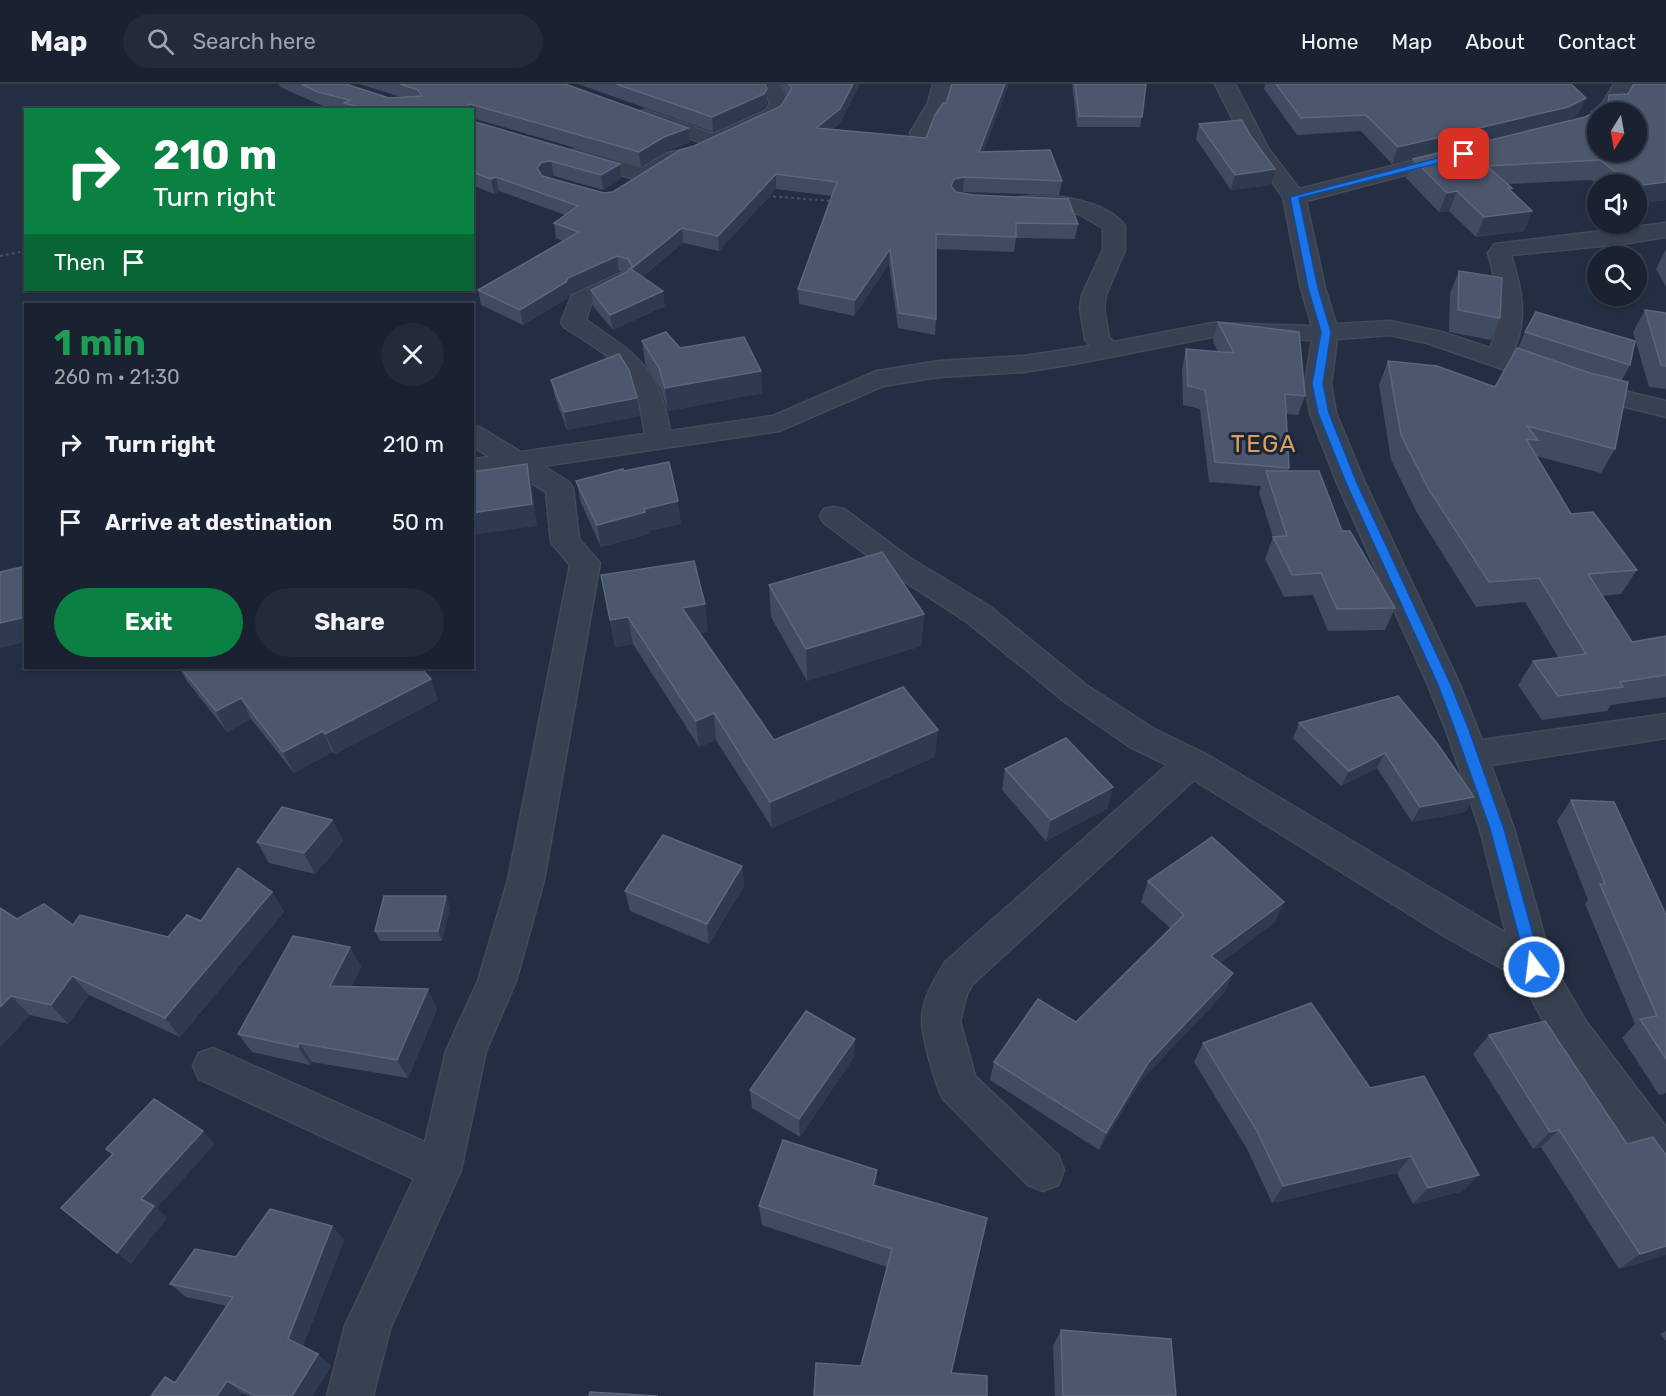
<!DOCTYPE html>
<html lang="en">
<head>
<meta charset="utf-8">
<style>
	:root { --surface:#1a2232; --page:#232a3a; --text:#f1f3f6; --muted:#9fa4ac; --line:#383f4d; --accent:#0b8043 }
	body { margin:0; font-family:Rubik,sans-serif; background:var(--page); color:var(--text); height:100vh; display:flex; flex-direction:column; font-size:22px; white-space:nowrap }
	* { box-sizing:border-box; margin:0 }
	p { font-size:20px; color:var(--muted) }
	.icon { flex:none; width:33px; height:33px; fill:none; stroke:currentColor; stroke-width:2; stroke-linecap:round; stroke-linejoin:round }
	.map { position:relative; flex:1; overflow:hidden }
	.side { position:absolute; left:24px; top:219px; width:450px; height:366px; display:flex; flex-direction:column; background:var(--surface); border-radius:0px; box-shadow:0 2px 4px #0004,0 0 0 2px var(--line) }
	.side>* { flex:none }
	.top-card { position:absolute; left:24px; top:24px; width:450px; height:183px; border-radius:0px; box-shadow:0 2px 4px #0004,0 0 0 2px var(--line); background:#0b8043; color:#fff; overflow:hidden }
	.needle { width:39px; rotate:191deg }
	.buttons { position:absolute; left:1587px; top:18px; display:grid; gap:12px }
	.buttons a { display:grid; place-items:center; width:60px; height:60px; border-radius:50%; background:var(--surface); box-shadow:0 2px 4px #0004,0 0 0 2px var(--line); font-size:30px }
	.pin { position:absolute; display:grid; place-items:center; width:51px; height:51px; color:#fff; margin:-26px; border-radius:12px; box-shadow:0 3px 9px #0006 }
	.me { position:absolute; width:66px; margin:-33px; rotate:345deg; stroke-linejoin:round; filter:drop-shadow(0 0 4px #0008) }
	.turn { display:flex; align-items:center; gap:21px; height:126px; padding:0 30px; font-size:27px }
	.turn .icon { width:78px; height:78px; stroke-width:2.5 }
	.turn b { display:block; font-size:42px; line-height:51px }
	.then { display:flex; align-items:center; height:57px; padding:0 30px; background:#0003; gap:12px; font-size:22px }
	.round { display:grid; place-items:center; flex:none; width:63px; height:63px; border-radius:32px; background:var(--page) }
	.head { display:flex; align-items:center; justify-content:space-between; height:102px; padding:0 30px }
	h1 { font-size:36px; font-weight:700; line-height:45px; color:#1e9e55 }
	.primary-button { display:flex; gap:12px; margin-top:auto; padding:12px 30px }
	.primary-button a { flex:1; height:69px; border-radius:36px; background:var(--accent); color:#fff; font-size:24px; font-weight:700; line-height:69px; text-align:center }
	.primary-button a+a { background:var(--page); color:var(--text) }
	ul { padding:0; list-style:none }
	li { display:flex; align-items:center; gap:18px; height:78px; padding:0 30px }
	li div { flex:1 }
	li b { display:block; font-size:22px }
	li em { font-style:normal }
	header { display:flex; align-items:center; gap:36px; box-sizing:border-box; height:84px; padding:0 30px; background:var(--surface); border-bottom:2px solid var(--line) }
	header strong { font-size:28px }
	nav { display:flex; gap:33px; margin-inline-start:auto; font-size:21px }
	.search { width:420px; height:54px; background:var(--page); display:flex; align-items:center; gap:15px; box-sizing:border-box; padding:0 21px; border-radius:33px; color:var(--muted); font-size:22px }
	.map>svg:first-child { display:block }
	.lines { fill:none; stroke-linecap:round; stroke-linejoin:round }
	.minor-casing { stroke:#424a5b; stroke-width:3 }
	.path { stroke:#3f565b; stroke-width:2; stroke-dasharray:3 3; stroke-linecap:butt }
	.minor { fill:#384152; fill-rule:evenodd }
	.wall { fill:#3e4b60 }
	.shaded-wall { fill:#2e3a4f }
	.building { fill:#4b576c; stroke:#5b677b; stroke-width:1.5; fill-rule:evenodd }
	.route { fill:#1a73e8; stroke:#114b97; stroke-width:1.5 }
	.labels { text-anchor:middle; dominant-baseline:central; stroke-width:6; stroke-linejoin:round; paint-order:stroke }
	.quarter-label { font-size:24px; letter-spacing:1.5px; fill:#dd9f5e; stroke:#1d2637 }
</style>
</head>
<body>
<header>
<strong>Map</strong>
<div class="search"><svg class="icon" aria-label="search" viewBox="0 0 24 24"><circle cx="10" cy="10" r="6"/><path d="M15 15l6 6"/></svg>Search here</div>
<nav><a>Home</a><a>Map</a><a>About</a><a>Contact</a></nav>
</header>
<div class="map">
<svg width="1666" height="1312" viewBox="0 0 1666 1312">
	<rect width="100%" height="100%" fill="#232e42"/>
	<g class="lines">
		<g class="minor-casing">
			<g id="minor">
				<path d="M756,0H779L790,19L780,34L714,63L638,36L635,32L638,28L645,26L713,50L766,26L770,19L765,8Z"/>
				<path d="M933,0H953L948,19L927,53H913L910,49L928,19Z"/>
				<path d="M1215,0H1235L1268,64L1299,105L1452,67L1459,69L1462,73L1459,77L1306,117L1325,204L1336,240L1390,237L1442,248L1490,264C1504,233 1497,201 1488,169L1495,160L1666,139V153L1622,160L1511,171C1522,205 1529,239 1511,271L1595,300L1666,317V333L1578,311L1427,259L1390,251L1337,255L1331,300L1336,329L1365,399L1460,601L1482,656L1666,630V654L1491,681L1514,745L1552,879L1585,936L1666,1043V1097L1651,1091L1557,962L1521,895L1446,853L1194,696L972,901L967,910L960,937L975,992L1058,1071L1064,1086L1058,1101L1043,1107L1028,1101L943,1015C935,998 923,957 922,938C921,917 935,894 946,877L1167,681L1130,663L1064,617L967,538L890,488L824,439L820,432L824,425L834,423L844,425L910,474L989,522L1086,601L1154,645L1204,669L1506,849L1480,745L1446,646L1428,601L1337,399L1310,329L1305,300L1312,256L1212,253L1074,280L1024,288L939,293L883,302L779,347L543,382L569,398L573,404L579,455L600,479L544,796L516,897L486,967L461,1086L390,1245L373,1312H327L345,1242L414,1095L199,995L193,982L199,969L213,964L425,1058L446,967L478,897L508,796L570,481L551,458L546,408L512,387L472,393V375L490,373L472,362V342L481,344L521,368L645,350C642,333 640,312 630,296C616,273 586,258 564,243L561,238L572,211L620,189L628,191L632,196L628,201L591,220L586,236C636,271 659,282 670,347L773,332L877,287L939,277L1024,272L1090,262L1085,255L1080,224L1082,211L1103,166V144L1079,130L1018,124L1015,119L1018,114C1048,107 1107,116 1125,142V166L1106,211L1104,224L1109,253L1114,258L1212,239L1312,242L1301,204L1283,113L1248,65Z"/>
				<path d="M1614,0H1634L1617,28H1598V33L1595,32L1592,28L1602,20Z"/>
				<path d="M576,65L642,84C656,76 670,63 687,68L690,72L687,76L644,98L569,75L566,71L569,67Z"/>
			</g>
		</g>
		<g class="path">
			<path d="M767,112L833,117"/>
			<path d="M0,172L26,167"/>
		</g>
		<use href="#minor" class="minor"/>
	</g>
	<g class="wall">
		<path d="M279,0H346L389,14L401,13L359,0H565L688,44L690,58L665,68L641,83L472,34V26H337L323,22L280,3Z"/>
		<path d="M578,0H765L767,19L764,24L713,48Z"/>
		<path d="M780,0H860L840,39L832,46L984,68L1062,97L1059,111L963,108L958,109L1078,140L1075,155L1016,154L1014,168L936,165V235L935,251L898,244L889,180L854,232L799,220L798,205L832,112L776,105L719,167L683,159L642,193L665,222L613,246L593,222L591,206L626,189L619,187L571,209L568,214L523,241L481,221L478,206L563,157L556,154L554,139L565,131L499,107L494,110L472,101V37L620,80L621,95L603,106L554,92L544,93L604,109L613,108L694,62L781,22L787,11Z"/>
		<path d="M1072,0H1146L1140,43H1077Z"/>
		<path d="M1265,0H1571L1586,14L1578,30L1565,38L1585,33L1603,24L1609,11L1628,10L1666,0V116L1636,120V100L1598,101L1591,96L1508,100L1512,104L1511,107L1532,127L1524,147L1476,153L1449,127L1439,128L1406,94L1413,75L1392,80L1361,47L1297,51L1264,5Z"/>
		<path d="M1199,40L1271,101L1231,106L1196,55Z"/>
		<path d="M1666,165V203L1656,185Z"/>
		<path d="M1459,187L1500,234L1491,256L1449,248L1450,209Z"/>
		<path d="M1645,226L1666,229V305L1649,303L1633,248Z"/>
		<path d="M1218,238L1305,312L1298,331L1286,330L1289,384L1288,387L1342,447L1395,524L1385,546L1328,547L1313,511L1284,513L1265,475L1273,453L1259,409L1261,402L1209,398L1200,325L1183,321L1182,285L1186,265L1218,268L1213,258Z"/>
		<path d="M1525,248L1630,281L1622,296L1615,365L1601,389L1536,372L1571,430L1637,486L1621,510L1602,512L1632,558L1666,552V613L1611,621L1607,627L1542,636L1518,601L1533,577L1558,573L1525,518L1476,523L1417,429L1391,376L1379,301L1388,277L1495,303L1518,264Z"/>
		<path d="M642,257L680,264L761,287L762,309L668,327L661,306L645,279Z"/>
		<path d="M551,296L637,314L640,332L567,346L555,313Z"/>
		<path d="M624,387L681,440L648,447L649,450L601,463L581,419L576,397Z"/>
		<path d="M601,491L708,548L700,549L774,656L935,673L772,744L716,656L699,663L633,560L615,563Z"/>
		<path d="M769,501L924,530L921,562L807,597L771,533Z"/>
		<path d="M179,584H421L438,616L335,670L332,668L294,689L251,635L227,648L187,597Z"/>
		<path d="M1299,639L1437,659L1474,713L1465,728L1412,738L1377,684L1341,702L1293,654Z"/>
		<path d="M1005,685L1108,724L1046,757L1002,706Z"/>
		<path d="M1571,716L1666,831V1009L1659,1011L1622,954L1635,940L1585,820L1588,816L1557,737Z"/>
		<path d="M332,736L343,757L315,790L269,779L257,758Z"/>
		<path d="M742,782L744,802L709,860L630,827L625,807Z"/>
		<path d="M1148,797L1284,818L1275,838L1220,879L1233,889L1224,909L1140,998L1099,1066L990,996L994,978L1076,938L1170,844L1141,818Z"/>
		<path d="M272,808L284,828L180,953L89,911L68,940L30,931L0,963L17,835L73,841L168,853L201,837Z"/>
		<path d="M450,822L442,857H380L375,847Z"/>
		<path d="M350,863L361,883L351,903L437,925L408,994L312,978L310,981L252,968L238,950Z"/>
		<path d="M1489,951L1627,1060L1666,1071V1171L1619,1185L1541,1063L1533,1065L1473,970Z"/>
		<path d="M855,955L854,973L800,1053L752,1024L750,1006Z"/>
		<path d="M1203,959L1370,1004L1463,1107L1413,1120L1397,1089L1272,1119L1247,1065L1194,978Z"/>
		<path d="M877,1086L876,1102L987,1134L861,1282L887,1183L762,1141L759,1122Z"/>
		<path d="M332,1142L344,1156L303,1262L318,1270L331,1282L312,1312H249L242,1309L240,1312H151L175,1299L227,1222L186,1213L170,1200L236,1173Z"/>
		<path d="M1061,1246L1176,1312H1055L1053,1262Z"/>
		<path d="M1666,1247V1257L1660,1250Z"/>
	</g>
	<g class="shaded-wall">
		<path d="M853,0H860L840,39L816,59V44Z"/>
		<path d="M1005,0H1009L978,83L979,68Z"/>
		<path d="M767,5V19L764,24L713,48L712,33Z"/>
		<path d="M1586,14L1578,30L1561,40L1392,80L1398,63Z"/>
		<path d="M470,20L471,26H467V22Z"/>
		<path d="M688,44L690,58L665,68L641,83L639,68L664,53Z"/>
		<path d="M551,77L554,92L545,93L540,99L537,84L542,78Z"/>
		<path d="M620,80L621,95L603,106L601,91Z"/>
		<path d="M1275,85L1271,101L1231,106L1235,91Z"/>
		<path d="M776,90V105L719,167L718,152Z"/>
		<path d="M496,93L499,107L494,110L491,95Z"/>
		<path d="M964,93L963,108L953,110L951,102L954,95Z"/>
		<path d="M1666,98V116L1636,120V102Z"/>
		<path d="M1457,107L1449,127L1439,128L1447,109Z"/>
		<path d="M1532,127L1524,147L1476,153L1484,133Z"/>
		<path d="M682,144L683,159L633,200L631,185Z"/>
		<path d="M890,165L889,180L854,232L855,216Z"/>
		<path d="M617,172L619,187L571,209L568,214L523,241L520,226L568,194Z"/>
		<path d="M663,207L665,222L613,246L610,231Z"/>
		<path d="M761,287L762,309L668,327L665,304Z"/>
		<path d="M637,314L640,332L567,346L564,328Z"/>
		<path d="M527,380L532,402L537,442L472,451V429Z"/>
		<path d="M678,417L681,440L648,447L649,450L601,463L597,441L644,425Z"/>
		<path d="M705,520L708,548L686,551L682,524Z"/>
		<path d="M924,530L921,562L807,597L806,565Z"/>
		<path d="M26,533V558L0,564V539Z"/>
		<path d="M628,533L633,560L615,563L610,536Z"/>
		<path d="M431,595L438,616L335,670L325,650Z"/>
		<path d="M241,614L251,635L227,648L216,627Z"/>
		<path d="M714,629L716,656L699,663L696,637Z"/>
		<path d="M938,646L935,673L772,744L770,718Z"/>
		<path d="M323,647L332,668L294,689L283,668Z"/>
		<path d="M1385,669L1377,684L1341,702L1349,687Z"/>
		<path d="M1113,703L1108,724L1046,757L1051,736Z"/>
		<path d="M1474,713L1465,728L1412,738L1420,723Z"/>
		<path d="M332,736L343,757L315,790L304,769Z"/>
		<path d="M742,782L744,802L709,860L707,840Z"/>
		<path d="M272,808L284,828L180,953L165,934Z"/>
		<path d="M446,812L450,822L442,857L438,847Z"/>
		<path d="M1284,818L1275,838L1202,892L1211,872Z"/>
		<path d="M350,863L361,883L341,921L330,902Z"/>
		<path d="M1233,889L1224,909L1140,998L1099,1066L1106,1049L1148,979Z"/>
		<path d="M72,892L89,911L68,940L51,921Z"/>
		<path d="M428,905L437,925L408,994L397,976Z"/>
		<path d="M11,912L30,931L0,963V923Z"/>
		<path d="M855,955L854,973L800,1053L799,1035Z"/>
		<path d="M299,959L312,978L310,981L298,963Z"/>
		<path d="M1559,1046L1541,1063L1533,1065L1550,1048Z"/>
		<path d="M203,1047L215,1060L157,1124L167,1134L131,1180L117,1169L141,1115Z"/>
		<path d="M1411,1072L1397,1089L1272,1119L1283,1102Z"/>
		<path d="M877,1086L876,1106L873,1101Z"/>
		<path d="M1479,1091L1463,1107L1413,1120L1428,1104Z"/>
		<path d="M332,1142L344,1156L301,1267L288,1255Z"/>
		<path d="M1666,1162V1171L1619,1185L1640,1170Z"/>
		<path d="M318,1270L331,1282L312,1312H292Z"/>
		<path d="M227,1297L242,1309L240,1312H217Z"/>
	</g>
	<g class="building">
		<path d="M301,0H346L389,14L422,12L418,6L400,0H565L688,44L664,53L639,68L470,20L467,22V26H369L344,19L350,16L318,8Z"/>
		<path d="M616,0H765L767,5L764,10L712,33Z"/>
		<path d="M789,0H853L840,25L816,44L926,54L935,31L943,19H946L952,0H1005L979,68L1050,66L1062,97L964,93L954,95L951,102L956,108L973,111L1068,115L1078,140L1016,139V153L936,150V235L899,229L890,165L855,216L798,205L837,98L776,90L718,152L682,144L631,185L663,207L610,231L591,206L627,188L632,182L628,175L617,172L568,194L566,198L520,226L478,206L579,148L554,139L578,122L496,93L491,95L472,88V37L620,80L601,91L551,77L542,78L537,84L542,92L604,109L613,108L680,66L694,62L781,22L792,4Z"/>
		<path d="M1075,0H1146L1142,33L1079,32Z"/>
		<path d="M1276,0H1571L1586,14L1568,23L1398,63L1366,31L1301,34Z"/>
		<path d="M1634,0H1666V98L1636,102V100H1631L1600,76L1487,82L1512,104H1508L1532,127L1484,133L1457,107L1447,109L1413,75L1585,33L1608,22L1609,11L1628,10ZM1598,28H1636V68H1598Z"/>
		<path d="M1242,36L1250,51L1275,85L1235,91L1199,40Z"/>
		<path d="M1459,187L1502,194L1500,234L1458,226Z"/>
		<path d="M1645,226L1666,229V282L1661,281Z"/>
		<path d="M1536,228L1635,257L1630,281L1525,248Z"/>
		<path d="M1218,238L1299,248L1305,312L1285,310L1289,384L1215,378L1205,306L1188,302L1186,265L1234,269Z"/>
		<path d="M666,248L680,264L744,253L761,287L665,304L659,284L642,257Z"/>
		<path d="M1517,264L1590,289L1628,298L1615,365L1527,342L1538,356L1526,355L1571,430L1593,428L1637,486L1588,490L1632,558L1666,552V591L1620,598L1623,603L1558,612L1533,577L1586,570L1539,494L1489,498L1428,404L1401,351L1388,277L1437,282L1495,303Z"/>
		<path d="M619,270L629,286L637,314L564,328L551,296Z"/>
		<path d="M669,378L678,417L644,425L645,428L597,441L576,397L623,385L624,387Z"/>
		<path d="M527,380L532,420L472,429V388Z"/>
		<path d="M1266,387H1319L1342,447H1350L1395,524L1337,525L1321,489L1292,491L1273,453L1287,452Z"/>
		<path d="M882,468L924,530L806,565L769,501Z"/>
		<path d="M694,477L705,520L682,524L774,656L903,603L938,646L770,718L714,629L696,637L628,533L610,536L601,491Z"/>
		<path d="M26,482V533L0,539V488Z"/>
		<path d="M181,584H421L431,595L325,650L323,647L283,668L241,614L216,627Z"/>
		<path d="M1398,612L1437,659L1474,713L1420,723L1385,669L1349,687L1299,639Z"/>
		<path d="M1066,654L1113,703L1051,736L1005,685Z"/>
		<path d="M1571,716L1614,718L1666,831V975L1640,935L1657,932L1600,800H1605Z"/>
		<path d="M282,723L332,736L304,769L257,758Z"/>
		<path d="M663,751L742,782L707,840L625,807Z"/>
		<path d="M1212,753L1284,818L1211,872L1233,889L1148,979L1106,1049L994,978L1038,915L1076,938L1184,831L1148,797Z"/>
		<path d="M238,784L272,808L165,934L72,892L51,921L11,912L0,923V824L17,835L44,820L73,841L80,831L168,853L187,831L201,837Z"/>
		<path d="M384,812H446L438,847H375Z"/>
		<path d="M293,852L350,863L330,902L428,905L397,976L299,959L298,963L238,950Z"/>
		<path d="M1311,919L1370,1004L1424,992L1479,1091L1428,1104L1411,1072L1283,1102L1257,1047L1203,959Z"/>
		<path d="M806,927L855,955L799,1035L750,1006Z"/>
		<path d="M1545,937L1627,1060L1653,1053L1666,1071V1162L1640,1170L1559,1046L1550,1048L1489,951Z"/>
		<path d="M154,1015L203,1047L141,1115L154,1122L117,1169L61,1124L113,1070L106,1065Z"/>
		<path d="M783,1056L877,1086L873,1101L987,1134L951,1289L987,1292V1312H814L816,1279L861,1282L892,1165L759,1122Z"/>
		<path d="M270,1125L332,1142L288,1255L318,1270L292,1312H256L227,1297L217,1312H151L165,1293L175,1299L233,1213L170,1200L195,1165L236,1173Z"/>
		<path d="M1061,1246L1171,1255L1176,1312H1063Z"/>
		<path d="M590,1308L658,1312H589Z"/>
	</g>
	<path class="route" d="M1464,67L1467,68V72L1299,114L1318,204L1331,248L1323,300L1329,329L1357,399L1451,601L1469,646L1504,745L1542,883L1540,888L1534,890L1529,888L1527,883L1490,745L1455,646L1438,601L1346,399L1318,329L1312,300L1321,248L1308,204L1290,113Z"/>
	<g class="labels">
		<g class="quarter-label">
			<text x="1264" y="360">TEGA</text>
		</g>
	</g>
</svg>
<div class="buttons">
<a><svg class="needle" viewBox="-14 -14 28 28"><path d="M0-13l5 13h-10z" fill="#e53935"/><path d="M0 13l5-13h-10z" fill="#9fa4ac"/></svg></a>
<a><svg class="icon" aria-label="sound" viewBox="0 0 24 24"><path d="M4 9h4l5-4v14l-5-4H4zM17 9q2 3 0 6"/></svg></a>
<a><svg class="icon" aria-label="search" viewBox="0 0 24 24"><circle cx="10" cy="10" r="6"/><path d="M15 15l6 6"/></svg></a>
</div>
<div class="pin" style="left:1464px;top:70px;background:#d93025"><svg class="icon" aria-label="arrive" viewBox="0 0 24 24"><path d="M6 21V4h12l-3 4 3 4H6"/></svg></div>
<svg class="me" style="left:1534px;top:883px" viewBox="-20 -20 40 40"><circle r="17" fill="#1a73e8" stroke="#fff" stroke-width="3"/><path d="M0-11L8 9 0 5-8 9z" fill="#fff"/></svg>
<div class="top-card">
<div class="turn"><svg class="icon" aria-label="right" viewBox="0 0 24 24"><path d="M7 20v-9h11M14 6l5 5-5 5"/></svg><div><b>210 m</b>Turn right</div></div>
<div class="then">Then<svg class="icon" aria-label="arrive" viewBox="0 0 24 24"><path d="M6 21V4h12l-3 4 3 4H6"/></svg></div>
</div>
<section class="side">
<div class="head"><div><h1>1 min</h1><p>260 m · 21:30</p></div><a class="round"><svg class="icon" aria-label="close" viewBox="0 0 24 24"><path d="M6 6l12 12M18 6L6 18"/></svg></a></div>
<ul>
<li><svg class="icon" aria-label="right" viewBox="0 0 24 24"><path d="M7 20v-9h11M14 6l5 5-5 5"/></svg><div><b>Turn right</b></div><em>210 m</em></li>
<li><svg class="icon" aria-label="arrive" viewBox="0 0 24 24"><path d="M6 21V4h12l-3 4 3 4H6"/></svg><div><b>Arrive at destination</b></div><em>50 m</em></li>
</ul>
<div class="primary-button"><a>Exit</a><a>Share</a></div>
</section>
</div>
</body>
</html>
